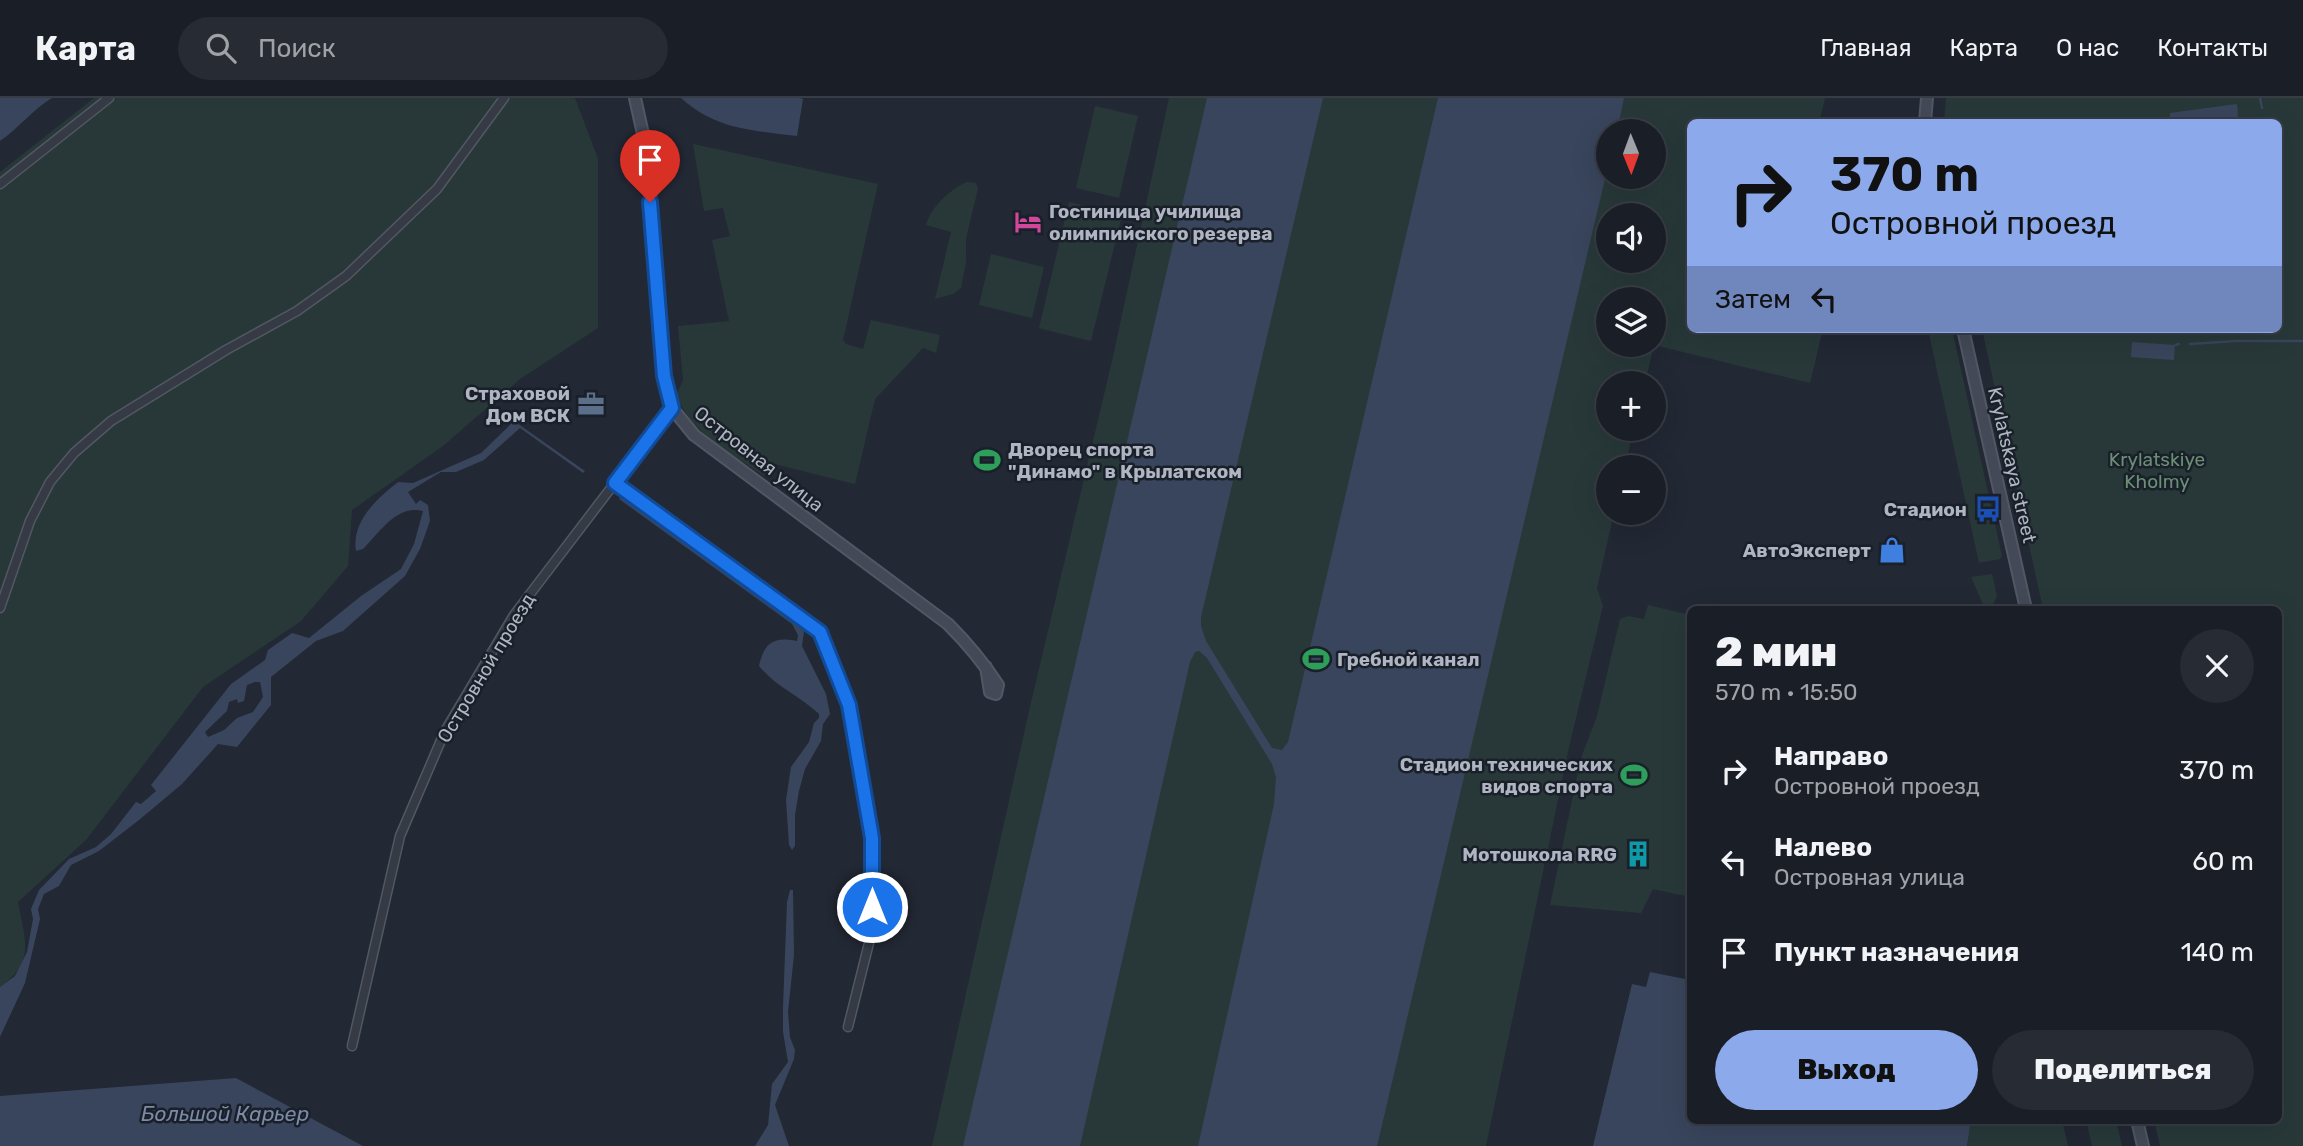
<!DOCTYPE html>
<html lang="ru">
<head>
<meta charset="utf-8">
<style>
	:root { --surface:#1a1e27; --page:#272b33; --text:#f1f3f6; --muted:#9fa2a7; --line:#383c44; --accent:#8ba9eb }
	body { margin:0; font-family:Rubik,sans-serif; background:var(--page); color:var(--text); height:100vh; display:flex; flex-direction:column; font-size:26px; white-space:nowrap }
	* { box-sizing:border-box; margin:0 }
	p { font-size:23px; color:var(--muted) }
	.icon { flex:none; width:38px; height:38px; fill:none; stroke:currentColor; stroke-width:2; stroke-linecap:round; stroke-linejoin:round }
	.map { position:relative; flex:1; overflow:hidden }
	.side { position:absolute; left:1687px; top:508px; width:595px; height:518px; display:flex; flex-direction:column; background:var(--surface); border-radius:10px; box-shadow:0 7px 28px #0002,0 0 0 2px var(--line) }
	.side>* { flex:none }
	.top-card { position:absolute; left:1687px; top:21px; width:595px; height:214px; border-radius:10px; box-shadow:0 7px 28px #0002,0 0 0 2px var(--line); background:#8ba9eb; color:#111; overflow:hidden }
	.needle { width:46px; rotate:179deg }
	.controls { position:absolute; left:1596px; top:21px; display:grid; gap:14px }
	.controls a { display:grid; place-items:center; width:70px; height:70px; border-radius:50%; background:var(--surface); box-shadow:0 7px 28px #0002,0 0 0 2px var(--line); font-size:35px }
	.pin { position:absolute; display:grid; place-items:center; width:60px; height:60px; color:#fff; margin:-72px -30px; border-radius:50% 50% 50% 0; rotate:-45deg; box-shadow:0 0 7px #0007 }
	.pin .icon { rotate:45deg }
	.me { position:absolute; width:77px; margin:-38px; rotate:0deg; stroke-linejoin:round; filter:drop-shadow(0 0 5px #0008) }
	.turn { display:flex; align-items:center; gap:24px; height:147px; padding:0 28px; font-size:32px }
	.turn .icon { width:91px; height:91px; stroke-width:2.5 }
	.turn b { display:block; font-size:49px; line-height:60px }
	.then { display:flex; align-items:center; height:66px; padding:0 28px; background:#0003; gap:14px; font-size:26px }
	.round { display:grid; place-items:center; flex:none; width:74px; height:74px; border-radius:37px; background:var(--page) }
	.summary { display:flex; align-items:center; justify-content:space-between; height:119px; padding:0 28px }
	h1 { font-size:42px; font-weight:800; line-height:52px }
	.cta { display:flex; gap:14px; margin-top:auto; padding:14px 28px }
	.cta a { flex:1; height:80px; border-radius:42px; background:var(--accent); color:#111; font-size:28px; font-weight:800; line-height:80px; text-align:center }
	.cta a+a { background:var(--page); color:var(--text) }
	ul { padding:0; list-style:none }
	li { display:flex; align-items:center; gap:21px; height:91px; padding:0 28px }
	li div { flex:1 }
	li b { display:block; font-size:26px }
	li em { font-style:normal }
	header { display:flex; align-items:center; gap:42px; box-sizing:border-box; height:98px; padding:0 35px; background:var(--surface); border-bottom:2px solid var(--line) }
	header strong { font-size:33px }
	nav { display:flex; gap:38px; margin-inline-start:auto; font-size:24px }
	.search { width:490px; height:63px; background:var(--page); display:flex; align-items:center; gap:18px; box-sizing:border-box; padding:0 24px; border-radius:38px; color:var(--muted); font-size:26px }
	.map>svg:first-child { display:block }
	.green { fill:#283839; fill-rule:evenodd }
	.water { fill:#39455c; fill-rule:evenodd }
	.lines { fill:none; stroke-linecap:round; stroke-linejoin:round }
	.stream { stroke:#39455c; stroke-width:2.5 }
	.street-casing { stroke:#525863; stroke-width:11 }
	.secondary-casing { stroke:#525863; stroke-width:14 }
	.street { stroke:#353a45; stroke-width:8 }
	.secondary { stroke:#434957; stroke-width:10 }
	.route-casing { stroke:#114b97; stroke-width:18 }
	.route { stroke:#1a73e8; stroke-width:12 }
	.labels { text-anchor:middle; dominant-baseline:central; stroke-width:5; stroke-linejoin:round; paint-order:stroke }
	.poi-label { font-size:19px; font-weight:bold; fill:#afb5c2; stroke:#1a2029; text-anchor:end }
	.street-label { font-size:19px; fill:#afb5c2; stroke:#1a2029 }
	.park-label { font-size:19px; fill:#6a8f75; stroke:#1a2029 }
	.water-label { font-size:21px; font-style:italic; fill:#7b8aa7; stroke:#1a2029 }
</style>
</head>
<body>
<header>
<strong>Карта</strong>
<div class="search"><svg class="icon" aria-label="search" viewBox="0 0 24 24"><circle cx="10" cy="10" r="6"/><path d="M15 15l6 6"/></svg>Поиск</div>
<nav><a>Главная</a><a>Карта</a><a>О нас</a><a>Контакты</a></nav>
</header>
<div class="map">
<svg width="2303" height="1048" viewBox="0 0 2303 1048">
	<rect width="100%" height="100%" fill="#222834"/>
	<g class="green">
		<path d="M94,0H575L598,61V230L520,281L443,348L352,412L348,468L301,523L203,589L86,742L18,804C25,843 36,863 0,889V74Z"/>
		<path d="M1169,0H1825L1819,24H1690V231H1823L1810,285L1654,247L1645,285H1608V331H1634L1625,369H1608V415H1614L1597,490L1603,508L1569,649L1486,1048H932L1029,613L1112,263ZM1608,33H1654V79H1608ZM1608,117H1654V163H1608ZM1608,201H1654V247H1608Z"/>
		<path d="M1946,0H2303V1048H2160L2154,1022H2278V511H2043L1982,231H2278V24H1944Z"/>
		<path d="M1095,8L1138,18L1119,100L1076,90Z"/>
		<path d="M693,46L878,86L843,242L846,246L863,251L871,222L940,237L936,255L923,250L875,301L855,386L771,365L764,378C731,355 692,336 676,297L683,282L678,228L729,223L712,142L730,138L723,110L704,113Z"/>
		<path d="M967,84L976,85L978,91L966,140V164L961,190L953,196L935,201L951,134L926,127C932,108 949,92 967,84Z"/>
		<path d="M1069,104L1122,117L1091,243L1039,230Z"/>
		<path d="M991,156L1044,169L1032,220L979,207Z"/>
		<path d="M1928,231H1952L2002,458L2000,461L1979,465Z"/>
		<path d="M1992,476L1997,498L1991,511H1985L1971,479Z"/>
		<path d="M1648,507L1690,517V799L1653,791L1641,815L1550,807L1581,660L1597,618L1620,521L1628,518L1644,521Z"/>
		<path d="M1971,1022H2062L2068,1048H1967Z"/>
		<path d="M2086,1022H2116L2122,1048H2092Z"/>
	</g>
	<g class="water">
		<path d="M0,0H52C32,12 19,30 0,43Z"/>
		<path d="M681,0H800L803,1L797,38C752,32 716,32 681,0Z"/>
		<path d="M1207,0H1323L1201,519V528L1206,543L1272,650L1282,652L1288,644L1438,0H1624L1617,33H1608V68L1377,1048H1198L1274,706L1276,679L1272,666L1207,560L1199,553L1195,554L1190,564L1080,1048H963Z"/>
		<path d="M2237,6L2238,19L2198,24H2170V15Z"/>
		<path d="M2132,244L2175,247L2174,262L2131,259Z"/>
		<path d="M514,323L585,373L583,375L520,330L484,362L456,374H441L408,394L416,406L420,402L428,407L430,423L420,451L405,478L343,533L316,543L271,579V607L237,649L218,646L182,686L139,722L99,753L71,767L59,788L44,796L38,811L40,821L25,885L0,939V889L15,878L27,854L33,821L31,811L39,792L69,761L96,749L111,736L136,704L141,706L156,693L151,687L231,586L265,562L268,552L292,535L309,540L361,498L401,471L414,446L423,413C397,406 380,434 363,451L356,453C351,423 378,400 398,384L413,385L481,355ZM255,584H260L263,599L253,614L237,620L224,632L208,639L205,634L227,613L229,604L237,601L238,605L244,603L247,587Z"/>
		<path d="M622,396L796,522L804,534L802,548L826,596L830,616L823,626L821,643L805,671L799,693L795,717V748L792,752L789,747L786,702L791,669L809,644L814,625L819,620V616C800,598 776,589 759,568C764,545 773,538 797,543L798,537L792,526L619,401Z"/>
		<path d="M790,792H793L794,857L788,914L790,939L795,952L794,961L775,1007L789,1048H755L768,1027L772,986L788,964L783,934V909L787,804Z"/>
		<path d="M1650,874L1690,882V1022H1971L1967,1048H1593L1632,886L1646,889Z"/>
		<path d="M236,980L363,1048H0V998Z"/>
	</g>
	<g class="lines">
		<g class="stream">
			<path d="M2260,0L2262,10"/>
			<path d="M2190,246L2236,243H2303"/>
			<path d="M2175,247L2179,246"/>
		</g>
		<g class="street-casing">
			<g id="street">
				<path d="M0,86L109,0"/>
				<path d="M615,385L820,534L849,607L872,740V833L848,929"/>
				<path d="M0,510L30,423L50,384L74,355L111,323L226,252L297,213L346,178L437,91L504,0"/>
				<path d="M352,948L400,738L445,633L514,517L672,310"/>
			</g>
		</g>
		<g class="secondary-casing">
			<g id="secondary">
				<path d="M635,0L647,54L664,278L672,310L694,337L948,526C967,545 983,564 998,587L996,596L990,594L986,569"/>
				<path d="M1925,24L1927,0"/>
				<path d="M1963,231L2026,511"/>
				<path d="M2137,1022L2143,1048"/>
			</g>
		</g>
		<use href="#street" class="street"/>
		<use href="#secondary" class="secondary"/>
	</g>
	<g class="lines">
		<g class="route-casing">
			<path id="route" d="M650,104L664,278L672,310L615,385L820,534L849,607L872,740V809"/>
		</g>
		<use href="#route" class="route"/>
	</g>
	<defs>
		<g id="hotel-bare" transform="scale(2.1)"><path d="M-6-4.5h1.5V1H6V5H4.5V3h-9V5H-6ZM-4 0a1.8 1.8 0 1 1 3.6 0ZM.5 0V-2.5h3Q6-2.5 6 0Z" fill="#d1479c" stroke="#1a2029" stroke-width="2.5" paint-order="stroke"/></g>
		<g id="office-bare" transform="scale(2.1)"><path d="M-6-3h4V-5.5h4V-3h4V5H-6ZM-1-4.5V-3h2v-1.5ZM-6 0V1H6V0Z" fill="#5c6f8a" stroke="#1a2029" stroke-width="2.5" paint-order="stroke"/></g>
		<g id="stadium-bare" transform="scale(2.1)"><path d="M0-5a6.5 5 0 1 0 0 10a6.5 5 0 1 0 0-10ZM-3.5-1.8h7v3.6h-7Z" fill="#2e9e5b" stroke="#1a2029" stroke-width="2.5" paint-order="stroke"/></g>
		<g id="bus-bare" transform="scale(2.1)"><path d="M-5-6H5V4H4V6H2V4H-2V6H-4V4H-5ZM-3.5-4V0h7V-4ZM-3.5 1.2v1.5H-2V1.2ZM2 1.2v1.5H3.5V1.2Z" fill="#1a4fb4" stroke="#1a2029" stroke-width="2.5" paint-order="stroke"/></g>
		<g id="shop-bare" transform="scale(2.1)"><path d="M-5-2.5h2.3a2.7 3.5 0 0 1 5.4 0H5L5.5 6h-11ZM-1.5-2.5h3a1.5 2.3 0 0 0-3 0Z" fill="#3f7fe0" stroke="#1a2029" stroke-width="2.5" paint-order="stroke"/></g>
		<g id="building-bare" transform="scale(2.1)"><path d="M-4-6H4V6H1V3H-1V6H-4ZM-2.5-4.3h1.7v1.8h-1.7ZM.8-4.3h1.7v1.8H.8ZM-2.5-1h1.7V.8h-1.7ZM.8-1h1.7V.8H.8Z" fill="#0f9aa8" stroke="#1a2029" stroke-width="2.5" paint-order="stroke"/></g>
	</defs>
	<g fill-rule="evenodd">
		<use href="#hotel-bare" x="1028" y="124"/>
		<use href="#office-bare" x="591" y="306"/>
		<use href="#stadium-bare" x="987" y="362"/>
		<use href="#bus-bare" x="1988" y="411"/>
		<use href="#shop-bare" x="1892" y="452"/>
		<use href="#stadium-bare" x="1316" y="561"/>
		<use href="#stadium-bare" x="1634" y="677"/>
		<use href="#building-bare" x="1638" y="756"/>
	</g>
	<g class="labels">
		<g class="poi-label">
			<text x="1049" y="113" text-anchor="start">Гостиница училища<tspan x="1049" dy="22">олимпийского резерва</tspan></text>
			<text x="570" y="295">Страховой<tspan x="570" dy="22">Дом ВСК</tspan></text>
			<text x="1008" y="351" text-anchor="start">Дворец спорта<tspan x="1008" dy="22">"Динамо" в Крылатском</tspan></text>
			<text x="1967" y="411">Стадион</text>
			<text x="1871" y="452">АвтоЭксперт</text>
			<text x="1337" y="561" text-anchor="start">Гребной канал</text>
			<text x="1613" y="666">Стадион технических<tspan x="1613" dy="22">видов спорта</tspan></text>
			<text x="1617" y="756">Мотошкола RRG</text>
		</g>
		<g class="street-label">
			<text transform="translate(759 361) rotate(38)">Островная улица</text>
			<text transform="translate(2012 367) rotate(77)">Krylatskaya street</text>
			<text transform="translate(486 570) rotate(-59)">Островной проезд</text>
		</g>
		<g class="park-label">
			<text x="2157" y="361">Krylatskiye<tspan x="2157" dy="22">Kholmy</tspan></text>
		</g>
		<g class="water-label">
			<text x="225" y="1015">Большой Карьер</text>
		</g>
	</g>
</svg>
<div class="controls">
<a><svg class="needle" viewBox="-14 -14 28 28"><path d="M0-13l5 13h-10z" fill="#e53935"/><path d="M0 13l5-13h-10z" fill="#9fa2a7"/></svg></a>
<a><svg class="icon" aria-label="sound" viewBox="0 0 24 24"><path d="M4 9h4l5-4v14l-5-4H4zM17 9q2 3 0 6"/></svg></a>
<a><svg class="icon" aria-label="layers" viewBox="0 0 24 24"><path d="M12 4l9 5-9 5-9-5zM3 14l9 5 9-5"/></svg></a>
<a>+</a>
<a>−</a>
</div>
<div class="pin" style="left:650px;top:104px;background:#d93025"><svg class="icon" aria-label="arrive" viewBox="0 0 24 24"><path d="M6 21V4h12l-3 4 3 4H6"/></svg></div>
<svg class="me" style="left:872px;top:809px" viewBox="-20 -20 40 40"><circle r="17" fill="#1a73e8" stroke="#fff" stroke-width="3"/><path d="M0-11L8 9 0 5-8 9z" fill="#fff"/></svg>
<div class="top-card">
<div class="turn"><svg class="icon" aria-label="right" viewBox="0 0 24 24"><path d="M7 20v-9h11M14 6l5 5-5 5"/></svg><div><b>370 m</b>Островной проезд</div></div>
<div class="then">Затем<svg class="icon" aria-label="left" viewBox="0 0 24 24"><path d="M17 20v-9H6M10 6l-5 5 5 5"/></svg></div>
</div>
<section class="side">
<div class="summary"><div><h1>2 мин</h1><p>570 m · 15:50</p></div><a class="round"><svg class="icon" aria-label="close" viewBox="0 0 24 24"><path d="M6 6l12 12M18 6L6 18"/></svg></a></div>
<ul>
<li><svg class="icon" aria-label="right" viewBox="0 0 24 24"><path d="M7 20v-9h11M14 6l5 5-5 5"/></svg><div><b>Направо</b><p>Островной проезд</p></div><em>370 m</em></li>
<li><svg class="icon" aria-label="left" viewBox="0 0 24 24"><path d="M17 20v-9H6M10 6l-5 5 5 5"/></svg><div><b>Налево</b><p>Островная улица</p></div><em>60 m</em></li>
<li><svg class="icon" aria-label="arrive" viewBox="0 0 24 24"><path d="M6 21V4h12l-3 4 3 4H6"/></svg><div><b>Пункт назначения</b></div><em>140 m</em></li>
</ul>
<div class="cta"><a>Выход</a><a>Поделиться</a></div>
</section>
</div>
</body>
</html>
